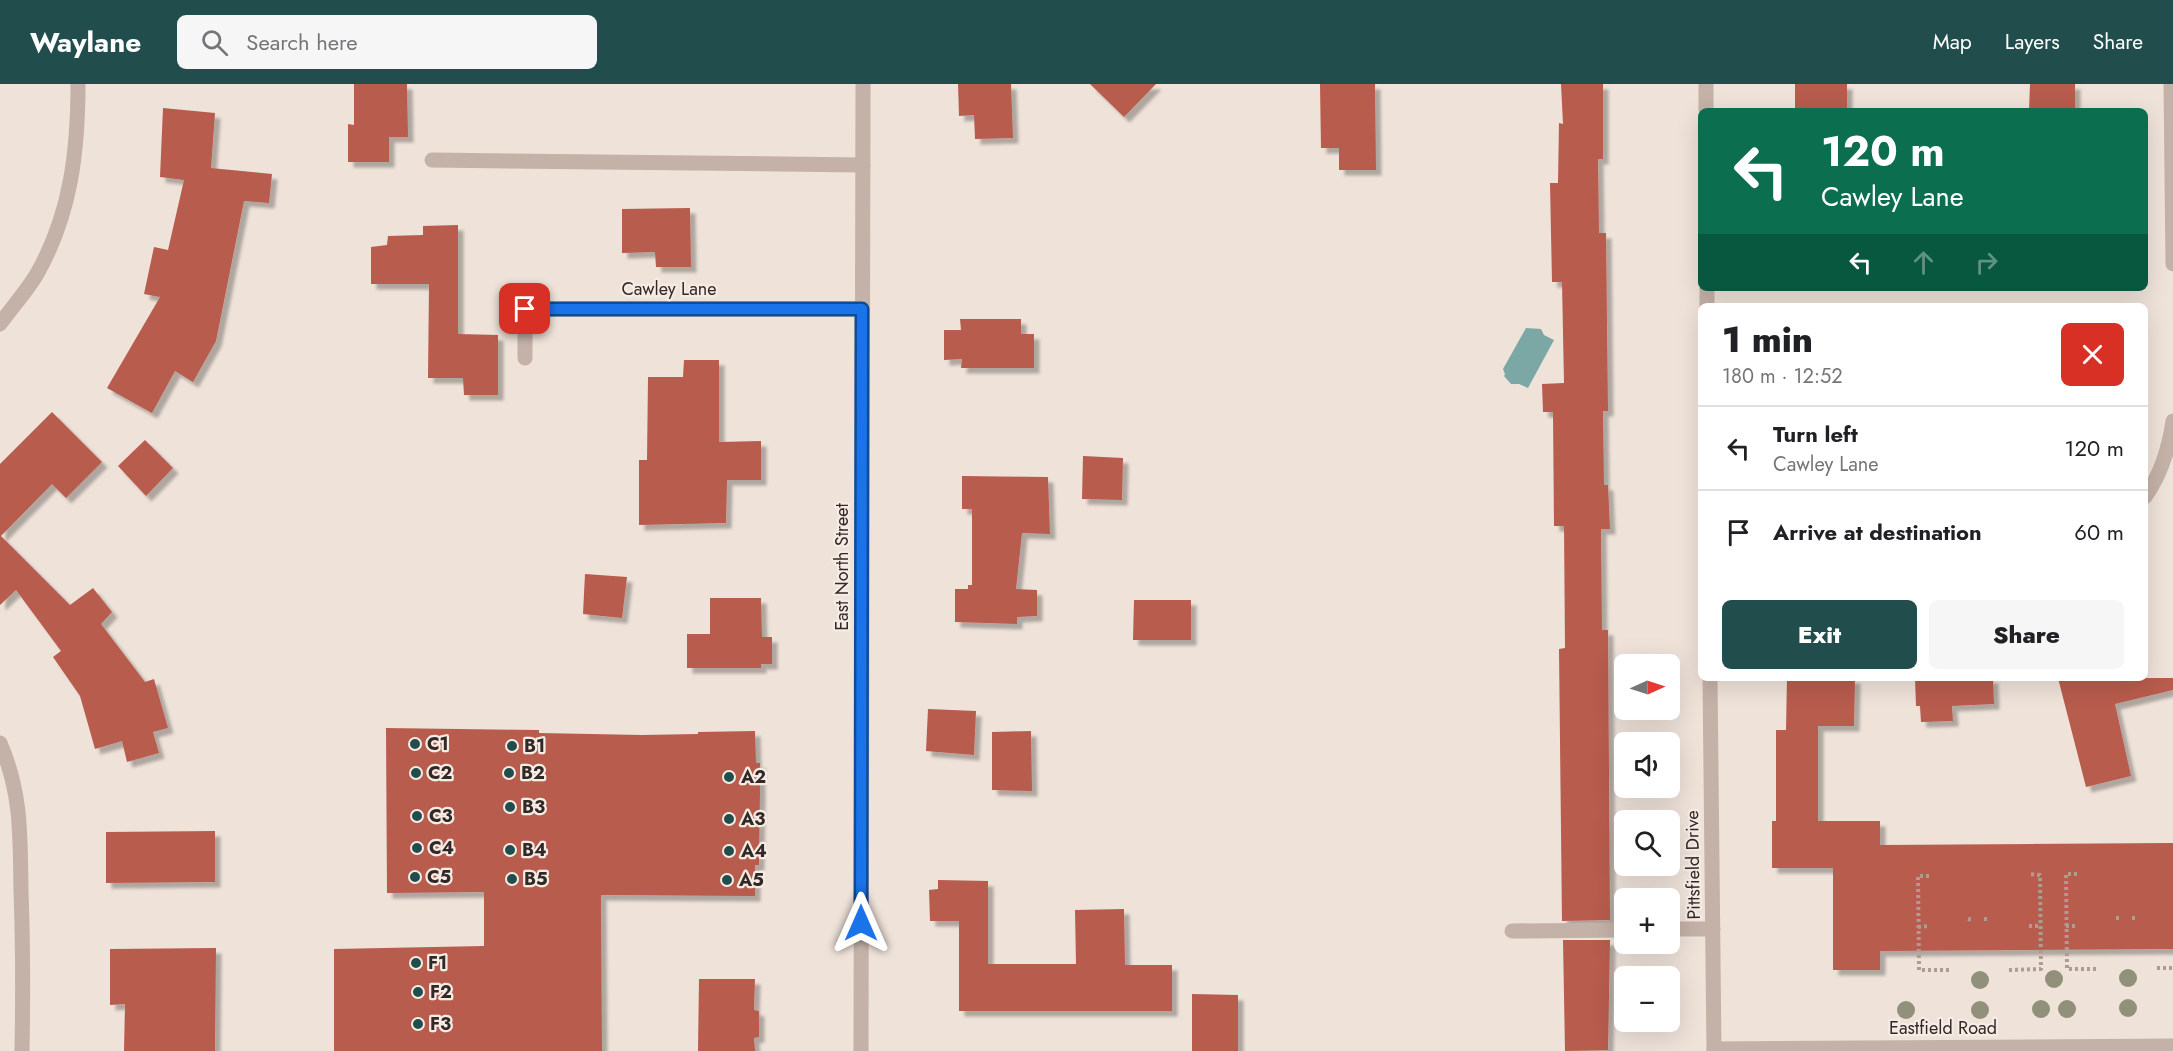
<!DOCTYPE html>
<html lang="en">
<head>
<meta charset="utf-8">
<style>
	:root { --surface:#fff; --page:#f6f6f6; --text:#202124; --muted:#757577; --line:#e0e0e0; --accent:#214e4c }
	body { margin:0; font-family:Jost,sans-serif; background:var(--page); color:var(--text); height:100vh; display:flex; flex-direction:column; font-size:22px; white-space:nowrap }
	* { box-sizing:border-box; margin:0 }
	p { font-size:20px; color:var(--muted) }
	.icon { flex:none; width:33px; height:33px; fill:none; stroke:currentColor; stroke-width:2; stroke-linecap:round; stroke-linejoin:round }
	.map { position:relative; flex:1; overflow:hidden }
	.side { position:absolute; left:1698px; top:219px; width:450px; height:378px; display:flex; flex-direction:column; background:var(--surface); border-radius:9px; box-shadow:0 6px 24px #0002 }
	.side>* { flex:none }
	.guide { position:absolute; left:1698px; top:24px; width:450px; height:183px; border-radius:9px; box-shadow:0 6px 24px #0002; background:#0b6e4f; color:#fff; overflow:hidden }
	.needle { width:39px; rotate:87deg }
	.buttons { position:absolute; left:1614px; top:570px; display:grid; gap:12px }
	.buttons a { display:grid; place-items:center; width:66px; height:66px; border-radius:9px; background:var(--surface); box-shadow:0 6px 24px #0002; font-size:30px }
	.pin { position:absolute; display:grid; place-items:center; width:51px; height:51px; color:#fff; margin:-26px; border-radius:12px; box-shadow:0 3px 9px #0006 }
	.me { position:absolute; width:66px; margin:-33px; rotate:0deg; stroke-linejoin:round; filter:drop-shadow(0 0 4px #0008) }
	.turn { display:flex; align-items:center; gap:21px; height:126px; padding:0 24px; font-size:27px }
	.turn .icon { width:78px; height:78px; stroke-width:2.5 }
	.turn b { display:block; font-size:42px; line-height:51px }
	.lanes { display:flex; align-items:center; height:57px; padding:0 24px; background:#0003; justify-content:center; gap:30px; direction:ltr }
	.lanes .off { opacity:.35 }
	.round { display:grid; place-items:center; flex:none; width:63px; height:63px; border-radius:9px; background:var(--page) }
	.headline { display:flex; align-items:center; justify-content:space-between; height:102px; padding:0 24px }
	h1 { font-size:36px; font-weight:800; line-height:45px }
	.primary-button { display:flex; gap:12px; margin-top:auto; padding:12px 24px }
	.primary-button a { flex:1; height:69px; border-radius:9px; background:var(--accent); color:#fff; font-size:24px; font-weight:800; line-height:69px; text-align:center }
	.primary-button a+a { background:var(--page); color:var(--text) }
	ul { padding:0; list-style:none }
	li { display:flex; align-items:center; gap:18px; height:84px; padding:0 24px; border-top:2px solid var(--line) }
	li div { flex:1 }
	li b { display:block; font-size:22px }
	li em { font-style:normal }
	header { display:flex; align-items:center; gap:36px; box-sizing:border-box; height:84px; padding:0 30px; background:var(--accent); color:#fff }
	header strong { font-size:28px }
	nav { display:flex; gap:33px; margin-inline-start:auto; font-size:21px }
	.search { width:420px; height:54px; background:var(--page); display:flex; align-items:center; gap:15px; box-sizing:border-box; padding:0 21px; border-radius:9px; color:var(--muted); font-size:22px }
	.map>svg:first-child { display:block }
	.water { fill:#7ba8a4 }
	.building { fill:#b85b4d; filter:url(#shadow) }
	.lines { fill:none; stroke-linecap:round; stroke-linejoin:round }
	.path { stroke:#b09b91; stroke-width:4; stroke-dasharray:3 3; stroke-linecap:butt }
	.minor { stroke:#c4b1a7; stroke-width:15 }
	.tree { fill:#91907a }
	.route-casing { stroke:#114b97; stroke-width:15 }
	.route { stroke:#1a73e8; stroke-width:10 }
	.poi-dot { fill:#214e4c; stroke:#f6ece5; stroke-width:2 }
	.labels { text-anchor:middle; dominant-baseline:central; stroke-width:4.5; stroke-linejoin:round; paint-order:stroke }
	.street-label { font-size:18px; fill:#322926; stroke:#f6ece5 }
	.poi-label { font-size:18px; font-weight:bold; fill:#322926; stroke:#f6ece5; text-anchor:start }
</style>
</head>
<body>
<header>
<strong>Waylane</strong>
<div class="search"><svg class="icon" aria-label="search" viewBox="0 0 24 24"><circle cx="10" cy="10" r="6"/><path d="M15 15l6 6"/></svg>Search here</div>
<nav><a>Map</a><a>Layers</a><a>Share</a></nav>
</header>
<div class="map">
<svg width="2173" height="967" viewBox="0 0 2173 967">
	<defs>
		<filter id="shadow"><feDropShadow dx="5.5" dy="5.5" stdDeviation="1.5" flood-color="#0004"/></filter>
	</defs>
	<rect width="100%" height="100%" fill="#eee2d9"/>
	<path class="water" d="M1526,244L1541,245L1544,251L1554,256L1528,304L1519,300H1511L1504,292L1505,290L1503,285Z"/>
	<g class="building">
		<path d="M354,0H407L408,53H389V78H348V40L354,41Z"/>
		<path d="M958,0H1011L1013,54L975,55L974,31L959,32Z"/>
		<path d="M1090,0H1156L1124,33Z"/>
		<path d="M1320,0H1375L1376,86H1339V64H1321Z"/>
		<path d="M1561,0H1603V75H1598L1599,149H1606L1608,327H1603L1604,401H1608L1610,445H1601L1602,546H1608L1610,836L1562,837L1559,565L1565,564L1564,442H1554L1553,328H1543L1542,300L1564,299L1562,198H1552L1550,99H1558L1559,39L1563,40Z"/>
		<rect x="1795" y="0" width="52" height="27"/>
		<path d="M2030,0H2075V27H2029Z"/>
		<path d="M163,24L215,29L211,84L272,90L269,119L244,117L216,257L193,298L175,287L152,329L107,304L160,213L144,210L154,163L168,166L184,96L160,93Z"/>
		<path d="M690,124L691,183H656L655,168L622,169V125Z"/>
		<path d="M458,141V250L498,251V311H464L463,294H428L429,200H371V163L387,161L388,152L423,151V142Z"/>
		<path d="M960,235H1021V250H1034V284H961L962,275L944,276V246H961Z"/>
		<path d="M684,276H719V358L761,357V396H727L726,439L639,441V376H647L648,293H683Z"/>
		<path d="M52,328L102,378L66,414L52,400L1,452L70,521L93,504L112,528L101,540L145,598L154,595L168,644L153,648L159,669L127,678L122,657L95,665L80,612L53,573L61,567L16,506L0,521V380Z"/>
		<path d="M145,356L173,384L146,412L118,382Z"/>
		<path d="M1083,372L1123,374L1122,416L1082,415Z"/>
		<path d="M962,392L1048,393L1050,450L1022,449L1016,505L1037,506V532L1017,533V540L955,538V505H968V501H972V425H962Z"/>
		<path d="M585,490L627,493L622,534L583,530Z"/>
		<path d="M710,514H761L762,553H772V580H761V584H687V550H710Z"/>
		<path d="M1134,516H1191V556H1133Z"/>
		<path d="M1787,594H1855L1854,642H1818V737H1880V761L2173,759V865L1880,867V886H1833V784H1772V737H1776V646H1786Z"/>
		<path d="M1915,594H1993L1994,620L1952,622L1953,637L1921,638L1920,622H1916Z"/>
		<path d="M2058,594H2173V606L2115,620L2131,692L2086,703Z"/>
		<path d="M928,625L976,627L974,671L926,667Z"/>
		<path d="M386,644L539,646V649L642,651L698,650V648L755,647L756,679H760V706L759,781H755V812L601,811L602,967H334V865L484,862V808L387,809Z"/>
		<path d="M1031,647L1032,707L992,706V648Z"/>
		<path d="M215,747V798L106,799V748Z"/>
		<path d="M938,796L988,797V880H1076L1075,826L1124,825L1125,881H1172V927H959V837H930L929,806L938,805Z"/>
		<path d="M1563,856H1610L1608,966L1565,967Z"/>
		<path d="M216,864L215,967H124L125,920L110,921V865Z"/>
		<path d="M699,895H755L754,926L759,927V953L754,954L755,967H698Z"/>
		<path d="M1192,910L1238,911V967H1192Z"/>
	</g>
	<g class="lines">
		<g class="path">
			<path d="M2077,790H2066L2067,885H2099"/>
			<path d="M1929,792H1918L1919,886H1951"/>
			<path d="M2116,834H2122"/>
			<path d="M2132,834H2138"/>
			<path d="M1968,835L1974,836"/>
			<path d="M1984,835H1990"/>
			<path d="M2029,842H2040"/>
			<path d="M2066,842H2078"/>
			<path d="M1918,843L1930,842"/>
			<path d="M2157,884H2173"/>
			<path d="M2009,886L2041,885L2040,791L2029,790"/>
		</g>
		<g class="minor">
			<path d="M1706,0V27"/>
			<path d="M2171,0L2173,180"/>
			<path d="M432,76L863,81"/>
			<path d="M1707,204V222"/>
			<path d="M0,240C12,223 28,206 38,188C71,129 78,66 78,0"/>
			<path d="M525,274V225H862"/>
			<path d="M2145,413C2161,390 2169,365 2173,337"/>
			<path d="M1710,594L1714,967"/>
			<path d="M0,659C22,710 20,752 21,807C23,860 23,913 22,967"/>
			<path d="M1670,845H1713"/>
			<path d="M1512,847L1624,846"/>
			<path d="M1714,965L2173,962"/>
			<path d="M861,967L863,0"/>
		</g>
	</g>
	<g class="tree">
		<circle cx="2128" cy="894" r="9"/>
		<circle cx="2054" cy="895" r="9"/>
		<circle cx="1980" cy="896" r="9"/>
		<circle cx="2128" cy="924" r="9"/>
		<circle cx="2041" cy="925" r="9"/>
		<circle cx="2067" cy="925" r="9"/>
		<circle cx="1906" cy="926" r="9"/>
		<circle cx="1980" cy="926" r="9"/>
	</g>
	<g class="lines">
		<g class="route-casing">
			<path id="route" d="M525,225H862L861,839"/>
		</g>
		<use href="#route" class="route"/>
	</g>
	<g class="poi-dot">
		<circle cx="415" cy="660" r="6"/>
		<circle cx="512" cy="662" r="6"/>
		<circle cx="416" cy="689" r="6"/>
		<circle cx="509" cy="689" r="6"/>
		<circle cx="729" cy="693" r="6"/>
		<circle cx="510" cy="723" r="6"/>
		<circle cx="417" cy="732" r="6"/>
		<circle cx="729" cy="735" r="6"/>
		<circle cx="417" cy="764" r="6"/>
		<circle cx="510" cy="766" r="6"/>
		<circle cx="729" cy="767" r="6"/>
		<circle cx="415" cy="793" r="6"/>
		<circle cx="512" cy="795" r="6"/>
		<circle cx="727" cy="796" r="6"/>
		<circle cx="416" cy="879" r="6"/>
		<circle cx="418" cy="908" r="6"/>
		<circle cx="418" cy="940" r="6"/>
	</g>
	<g class="labels">
		<g class="street-label">
			<text x="669" y="205">Cawley Lane</text>
			<text transform="translate(842 483) rotate(-90)">East North Street</text>
			<text transform="translate(1693 781) rotate(-91)">Pittsfield Drive</text>
			<text x="1943" y="944">Eastfield Road</text>
		</g>
		<g class="poi-label">
			<text x="427" y="660">C1</text>
			<text x="524" y="662">B1</text>
			<text x="428" y="689">C2</text>
			<text x="521" y="689">B2</text>
			<text x="741" y="693">A2</text>
			<text x="522" y="723">B3</text>
			<text x="429" y="732">C3</text>
			<text x="741" y="735">A3</text>
			<text x="429" y="764">C4</text>
			<text x="522" y="766">B4</text>
			<text x="741" y="767">A4</text>
			<text x="427" y="793">C5</text>
			<text x="524" y="795">B5</text>
			<text x="739" y="796">A5</text>
			<text x="428" y="879">F1</text>
			<text x="430" y="908">F2</text>
			<text x="430" y="940">F3</text>
		</g>
	</g>
</svg>
<div class="buttons">
<a><svg class="needle" viewBox="-14 -14 28 28"><path d="M0-13l5 13h-10z" fill="#e53935"/><path d="M0 13l5-13h-10z" fill="#757577"/></svg></a>
<a><svg class="icon" aria-label="sound" viewBox="0 0 24 24"><path d="M4 9h4l5-4v14l-5-4H4zM17 9q2 3 0 6"/></svg></a>
<a><svg class="icon" aria-label="search" viewBox="0 0 24 24"><circle cx="10" cy="10" r="6"/><path d="M15 15l6 6"/></svg></a>
<a>+</a>
<a>−</a>
</div>
<div class="pin" style="left:525px;top:225px;background:#d93025"><svg class="icon" aria-label="arrive" viewBox="0 0 24 24"><path d="M6 21V4h12l-3 4 3 4H6"/></svg></div>
<svg class="me" style="left:861px;top:839px" viewBox="-20 -20 40 40"><path d="M0-17L14 15 0 8-14 15z" fill="#1a73e8" stroke="#fff" stroke-width="4"/></svg>
<div class="guide">
<div class="turn"><svg class="icon" aria-label="left" viewBox="0 0 24 24"><path d="M17 20v-9H6M10 6l-5 5 5 5"/></svg><div><b>120 m</b>Cawley Lane</div></div>
<div class="lanes"><svg class="icon" aria-label="left" viewBox="0 0 24 24"><path d="M17 20v-9H6M10 6l-5 5 5 5"/></svg><svg class="icon off" aria-label="ahead" viewBox="0 0 24 24"><path d="M12 20V5M6 11l6-6 6 6"/></svg><svg class="icon off" aria-label="right" viewBox="0 0 24 24"><path d="M7 20v-9h11M14 6l5 5-5 5"/></svg></div>
</div>
<section class="side">
<div class="headline"><div><h1>1 min</h1><p>180 m · 12:52</p></div><a class="round" style="background:#d93025;color:#fff"><svg class="icon" aria-label="close" viewBox="0 0 24 24"><path d="M6 6l12 12M18 6L6 18"/></svg></a></div>
<ul>
<li><svg class="icon" aria-label="left" viewBox="0 0 24 24"><path d="M17 20v-9H6M10 6l-5 5 5 5"/></svg><div><b>Turn left</b><p>Cawley Lane</p></div><em>120 m</em></li>
<li><svg class="icon" aria-label="arrive" viewBox="0 0 24 24"><path d="M6 21V4h12l-3 4 3 4H6"/></svg><div><b>Arrive at destination</b></div><em>60 m</em></li>
</ul>
<div class="primary-button"><a>Exit</a><a>Share</a></div>
</section>
</div>
</body>
</html>
